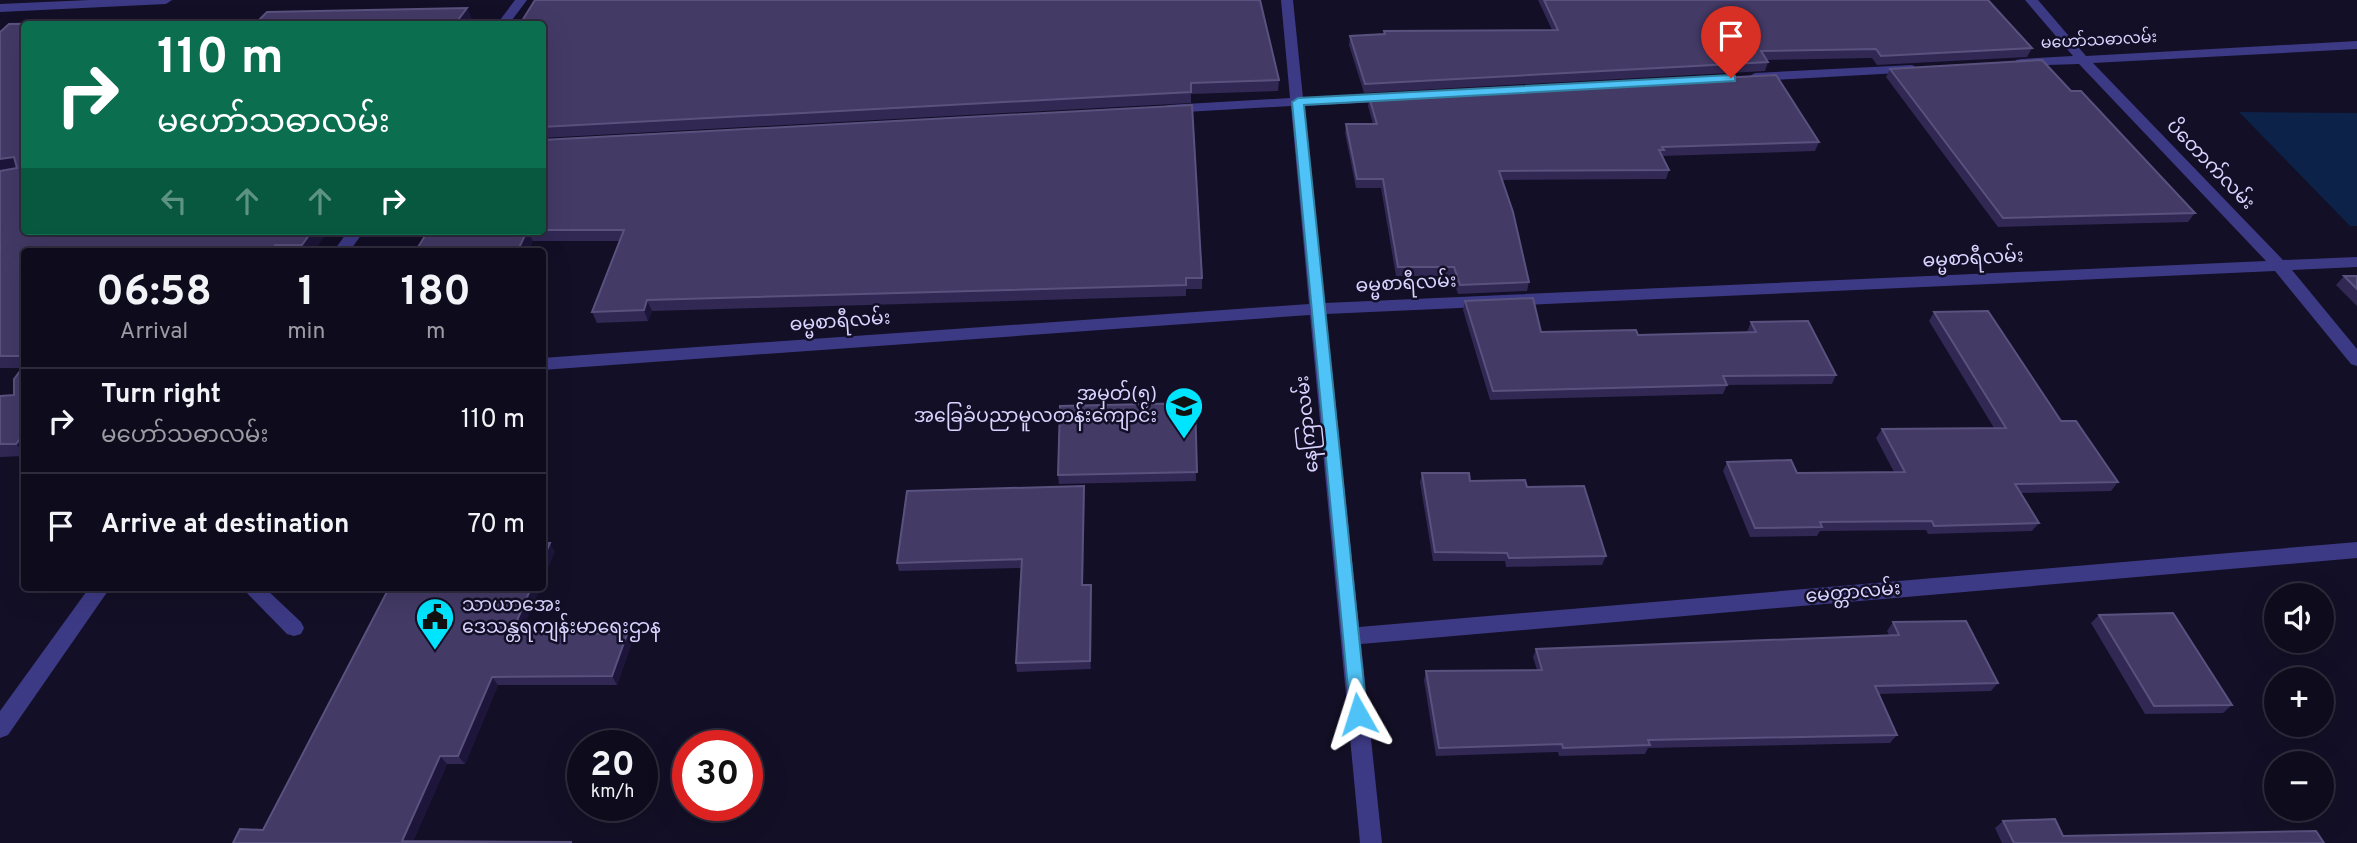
<!DOCTYPE html>
<html lang="en">
<head>
<meta charset="utf-8">
<style>
	:root { --surface:#0e0b1c; --page:#1c1929; --text:#f1f3f6; --muted:#9b9ba3; --line:#2e2b3b }
	body { margin:0; font-family:Overpass,"Noto Sans Myanmar",sans-serif; background:var(--page); color:var(--text); height:100vh; display:flex; flex-direction:column; font-size:26px; white-space:nowrap }
	* { box-sizing:border-box; margin:0 }
	p { font-size:23px; color:var(--muted) }
	.icon { flex:none; width:38px; height:38px; fill:none; stroke:currentColor; stroke-width:2; stroke-linecap:round; stroke-linejoin:round }
	.map { position:relative; flex:1; overflow:hidden }
	.sheet { position:absolute; left:21px; top:248px; width:525px; height:343px; display:flex; flex-direction:column; background:var(--surface); border-radius:7px; box-shadow:0 7px 28px #0002,0 0 0 2px var(--line) }
	.sheet>* { flex:none }
	.guide { position:absolute; left:21px; top:21px; width:525px; height:214px; border-radius:7px; box-shadow:0 7px 28px #0002,0 0 0 2px var(--line); background:#0b6e4f; color:#fff; overflow:hidden }
	.controls { position:absolute; left:2264px; top:583px; display:grid; gap:14px }
	.controls a { display:grid; place-items:center; width:70px; height:70px; border-radius:50%; background:var(--surface); box-shadow:0 7px 28px #0002,0 0 0 2px var(--line); font-size:35px }
	.speed { position:absolute; left:567px; top:730px; display:flex; gap:14px; font-size:35px; font-weight:700; text-align:center }
	.speed>* { display:grid; place-content:center; width:91px; height:91px; border-radius:50%; background:var(--surface); box-shadow:0 7px 28px #0002,0 0 0 2px var(--line); line-height:1 }
	.speed small { font-size:18px; font-weight:400 }
	.speed .limit { border:10px solid #d22; background:#fff; color:#111 }
	.pin { position:absolute; display:grid; place-items:center; width:60px; height:60px; color:#fff; margin:-72px -30px; border-radius:50% 50% 50% 0; rotate:-45deg; box-shadow:0 0 7px #0007 }
	.pin .icon { rotate:45deg }
	.me { position:absolute; width:77px; margin:-38px; rotate:354deg; stroke-linejoin:round; filter:drop-shadow(0 0 5px #0008) }
	.turn { display:flex; align-items:center; gap:24px; height:147px; padding:0 21px; font-size:32px }
	.turn .icon { width:91px; height:91px; stroke-width:2.5 }
	.turn b { display:block; font-size:49px; line-height:60px }
	.lanes { display:flex; align-items:center; height:66px; padding:0 21px; background:#0003; justify-content:center; gap:35px; direction:ltr }
	.lanes .off { opacity:.35 }
	.eta { display:flex; justify-content:space-evenly; align-items:center; height:119px; text-align:center }
	.eta b { font-size:42px; font-weight:700; line-height:49px }
	ul { padding:0; list-style:none }
	li { display:flex; align-items:center; gap:21px; height:105px; padding:0 21px; border-top:2px solid var(--line) }
	li div { flex:1 }
	li b { display:block; font-size:26px }
	li em { font-style:normal }
	.map>svg:first-child { display:block }
	.water { fill:#0c2248 }
	.lines { fill:none; stroke-linecap:round; stroke-linejoin:round }
	.minor { fill:#3d3a85; fill-rule:evenodd }
	.wall { fill:#312854 }
	.shaded-wall { fill:#1d163a }
	.building { fill:#433a66; stroke:#5a527e; stroke-width:2 }
	.route { fill:#4fc3f7; stroke:#337fa1; stroke-width:2 }
	.labels { text-anchor:middle; dominant-baseline:central; stroke-width:5; stroke-linejoin:round; paint-order:stroke }
	.far-street-label { font-size:16px; fill:#d9d4ff; stroke:#130f26 }
	.street-label { font-size:19px; fill:#d9d4ff; stroke:#130f26 }
	.poi-label { font-size:19px; fill:#d9d4ff; stroke:#130f26; text-anchor:end }
</style>
</head>
<body>
<div class="map">
<svg width="2357" height="843" viewBox="0 0 2357 843">
	<rect width="100%" height="100%" fill="#130f26"/>
	<path class="water" d="M2239,112L2357,113V226H2350Z"/>
	<g class="lines">
		<g class="minor">
			<path d="M90,0H172L166,4L0,12V4Z"/>
			<path d="M515,0H527L509,24H497Z"/>
			<path d="M1281,0H1293L1303,98L1392,93L1399,97L1392,101L1304,106L1325,303L2266,261L2079,64L2016,66V60L2021,59L2073,56L2025,0H2038L2086,56L2357,41V49L2093,63L2283,260L2357,257V267L2292,270L2357,349V366L2351,364L2275,271L1326,314L1359,627L2357,542V558L1361,644L1382,843H1360L1310,315L542,370V358L1309,304L1291,106L1168,113L1161,109L1168,105L1290,98Z"/>
			<path d="M1912,65L1919,69L1917,72L1755,81L1748,77L1755,73Z"/>
			<path d="M348,231H364L349,252H333Z"/>
			<path d="M89,588H110L8,735L0,738V711Z"/>
			<path d="M242,588H265L301,622L304,628L301,634L294,636L287,634Z"/>
		</g>
	</g>
	<g class="wall">
		<path d="M1538,0H1988L2032,48L2027,57L1877,65L1872,58L1767,60L1768,62L1765,71L1364,93L1349,45L1350,36L1383,34L1384,31L1552,30Z"/>
		<path d="M467,8L472,20L469,24H24V231H328L313,252H24V456L0,457V396L14,395V379L23,368H0V32L9,24L259,20L267,12Z"/>
		<path d="M542,24L1279,80L1278,91L1191,94V103L542,138Z"/>
		<path d="M1890,69L2071,91L2195,213L2188,222L1998,227L1886,77Z"/>
		<path d="M1369,97L1819,142L1815,151L1662,156L1669,170L1666,179L1502,180L1529,282L1527,291L1458,294L1452,276H1396L1381,188H1356L1345,133L1346,124H1373L1368,106Z"/>
		<path d="M542,140L1202,278V289H1186V296L652,311L648,321L597,323L592,312L619,241H533L428,231H542Z"/>
		<path d="M2344,276H2357V306L2336,285Z"/>
		<path d="M1465,301L1541,332L1638,335L1747,332L1751,322L1836,375L1832,384L1727,385L1723,394L1490,400L1463,310Z"/>
		<path d="M1934,312L2061,421L2118,482L2111,491L2021,493L2039,523L2032,531L1928,534L1926,530L1820,531L1817,536L1750,537L1723,471L1727,462L1797,473L1894,472L1876,438L1882,429L1994,428L1929,321Z"/>
		<path d="M1195,403L1196,481L1059,484L1058,475Z"/>
		<path d="M1422,473L1470,481L1527,487L1606,556L1602,565L1506,567L1505,561H1433L1420,482Z"/>
		<path d="M1084,486L1083,585L1092,594L1091,669L1017,672L1016,663L1022,568L899,571L897,563Z"/>
		<path d="M389,588H540L521,632L632,642L617,685H498L465,764H447L413,841L572,843H233L263,830Z"/>
		<path d="M2099,615L2232,705L2223,713L2145,714L2091,623Z"/>
		<path d="M1893,622L1998,683L1991,691L1878,694L1897,735L1890,743L1648,748L1645,754L1559,756L1558,752L1436,756L1424,680L1426,671L1537,670L1533,657L1536,649L1889,635L1887,631Z"/>
		<path d="M2003,821L2063,836L2324,843H2002L1995,828Z"/>
	</g>
	<g class="shaded-wall">
		<path d="M467,8L472,20L469,24H455Z"/>
		<path d="M14,157L24,169L0,172V159Z"/>
		<path d="M312,231H328L313,252H307L302,245Z"/>
		<path d="M527,231L533,241L528,252H517Z"/>
		<path d="M275,245L280,252H271Z"/>
		<path d="M647,300L652,311L648,321L644,310Z"/>
		<path d="M24,434V453L16,444Z"/>
		<path d="M1084,486L1085,495L1083,594L1082,585Z"/>
		<path d="M550,543L555,552L542,582V561Z"/>
		<path d="M1091,585L1092,594L1091,669L1090,661Z"/>
		<path d="M531,588H540L518,641L512,632Z"/>
		<path d="M627,634L632,642L617,685L612,676Z"/>
		<path d="M492,677L498,685L465,764L458,756Z"/>
		<path d="M440,756L447,764L412,843L402,841Z"/>
	</g>
	<g class="building">
		<path d="M535,0H1260L1279,80L1191,83V92L542,127V24H520Z"/>
		<path d="M1544,0H1988L2032,48L1881,56L1876,49L1761,51L1768,62L1365,84L1350,36L1385,34L1384,31L1558,30Z"/>
		<path d="M467,8L455,24H24V231H312L302,245H275L271,252H24V356H0V171L17,168L14,157L0,159V32L9,24L259,20L267,12Z"/>
		<path d="M2042,60L2071,91H2081L2195,213L2003,218L1890,69Z"/>
		<path d="M1776,75L1819,142L1662,147L1664,150H1659L1669,170L1499,171L1513,212L1529,282L1460,285L1454,267H1398L1383,179H1357L1346,124H1377L1369,97Z"/>
		<path d="M1192,105L1202,278H1186V285L647,300L644,310L592,312L624,230H542V140Z"/>
		<path d="M428,231H527L517,252H415Z"/>
		<path d="M2344,276H2357V289Z"/>
		<path d="M1533,298L1541,332L1636,330L1638,335L1756,332L1751,322L1808,321L1836,375L1723,376L1727,385L1493,391L1465,301Z"/>
		<path d="M1988,311L2061,421H2076L2118,482L2015,484L2039,523L1934,526L1932,521L1820,522L1822,527L1755,528L1727,462L1791,460L1797,473L1905,472L1882,429L2006,428L1934,312Z"/>
		<path d="M24,366V434L16,444H0V396L14,395V379Z"/>
		<path d="M1195,403L1197,472L1058,475L1060,406Z"/>
		<path d="M1422,473H1469L1470,481L1525,480L1527,487L1584,486L1606,556L1509,558L1507,553L1435,552Z"/>
		<path d="M1084,486L1082,585H1091L1090,661L1016,663L1022,559L897,563L907,491Z"/>
		<path d="M542,543H550L542,561Z"/>
		<path d="M389,588H531L512,632L627,634L612,676L492,677L458,756H440L402,841L571,842V843H233L240,829L263,830Z"/>
		<path d="M2173,613L2232,705L2154,706L2099,615Z"/>
		<path d="M1966,621L1998,683L1875,686L1897,735L1648,740L1650,745L1563,748L1562,744L1439,748L1426,671L1542,670L1536,649L1899,635L1893,622Z"/>
		<path d="M2055,819L2063,836L2316,831L2324,843H2014L2003,821Z"/>
	</g>
	<path class="route" d="M1731,75L1735,76V81L1304,105L1367,714L1365,720L1358,722L1351,720L1292,102L1298,98Z"/>
	<defs>
		<g id="school-pin" transform="scale(2.0125)"><path d="M0 17L-7.5 6A9.5 9.5 0 1 1 7.5 6Z" fill="#00e5ff" stroke="#130f26"/><path d="M0-5L7-2L0 1L-7-2ZM-4 1L0 2.5L4 1V4Q0 6-4 4Z" fill="#111"/></g>
		<g id="civic-pin" transform="scale(2.0125)"><path d="M0 17L-7.5 6A9.5 9.5 0 1 1 7.5 6Z" fill="#00e5ff" stroke="#130f26"/><path d="M-.6-6.5H3V-4.5H.6V-3L4-1V1h2V6H-6V1h2V-1L-.6-3ZM-1.2 2.5V6h2.4V2.5Z" fill="#111"/></g>
	</defs>
	<g fill-rule="evenodd">
		<use href="#school-pin" x="1184" y="406"/>
		<use href="#civic-pin" x="435" y="617"/>
	</g>
	<g class="labels">
		<g class="far-street-label">
			<text transform="translate(2099 41) rotate(-3)">မဟော်သဓာလမ်း</text>
		</g>
		<g class="street-label">
			<text transform="translate(2210 165) rotate(46)">ပိတောက်လမ်း</text>
			<text transform="translate(1973 259) rotate(-3)">ဓမ္မစာရီလမ်း</text>
			<text transform="translate(1406 284) rotate(-3)">ဓမ္မစာရီလမ်း</text>
			<text transform="translate(840 322) rotate(-4)">ဓမ္မစာရီလမ်း</text>
			<text transform="translate(1308 424) rotate(-96)">နေကြာလမ်း</text>
			<text transform="translate(1853 593) rotate(-5)">မေတ္တာလမ်း</text>
		</g>
		<g class="poi-label">
			<text x="1157" y="395">အမှတ်(၅)<tspan x="1157" dy="22">အခြေခံပညာမူလတန်းကျောင်း</tspan></text>
			<text x="462" y="606" text-anchor="start">သာယာအေး<tspan x="462" dy="22">ဒေသန္တရကျန်းမာရေးဌာန</tspan></text>
		</g>
	</g>
</svg>
<div class="controls">
<a><svg class="icon" aria-label="sound" viewBox="0 0 24 24"><path d="M4 9h4l5-4v14l-5-4H4zM17 9q2 3 0 6"/></svg></a>
<a>+</a>
<a>−</a>
</div>
<div class="speed"><div>20<small>km/h</small></div><div class="limit">30</div></div>
<div class="pin" style="left:1731px;top:78px;background:#d93025"><svg class="icon" aria-label="arrive" viewBox="0 0 24 24"><path d="M6 21V4h12l-3 4 3 4H6"/></svg></div>
<svg class="me" style="left:1358px;top:714px" viewBox="-20 -20 40 40"><path d="M0-17L14 15 0 8-14 15z" fill="#4fc3f7" stroke="#fff" stroke-width="4"/></svg>
<div class="guide">
<div class="turn"><svg class="icon" aria-label="right" viewBox="0 0 24 24"><path d="M7 20v-9h11M14 6l5 5-5 5"/></svg><div><b>110 m</b>မဟော်သဓာလမ်း</div></div>
<div class="lanes"><svg class="icon off" aria-label="left" viewBox="0 0 24 24"><path d="M17 20v-9H6M10 6l-5 5 5 5"/></svg><svg class="icon off" aria-label="ahead" viewBox="0 0 24 24"><path d="M12 20V5M6 11l6-6 6 6"/></svg><svg class="icon off" aria-label="ahead" viewBox="0 0 24 24"><path d="M12 20V5M6 11l6-6 6 6"/></svg><svg class="icon" aria-label="right" viewBox="0 0 24 24"><path d="M7 20v-9h11M14 6l5 5-5 5"/></svg></div>
</div>
<section class="sheet">
<div class="eta">
<div><b>06:58</b><p>Arrival</p></div>
<div><b>1</b><p>min</p></div>
<div><b>180</b><p>m</p></div>
</div>
<ul>
<li><svg class="icon" aria-label="right" viewBox="0 0 24 24"><path d="M7 20v-9h11M14 6l5 5-5 5"/></svg><div><b>Turn right</b><p>မဟော်သဓာလမ်း</p></div><em>110 m</em></li>
<li><svg class="icon" aria-label="arrive" viewBox="0 0 24 24"><path d="M6 21V4h12l-3 4 3 4H6"/></svg><div><b>Arrive at destination</b></div><em>70 m</em></li>
</ul>
</section>
</div>
</body>
</html>
